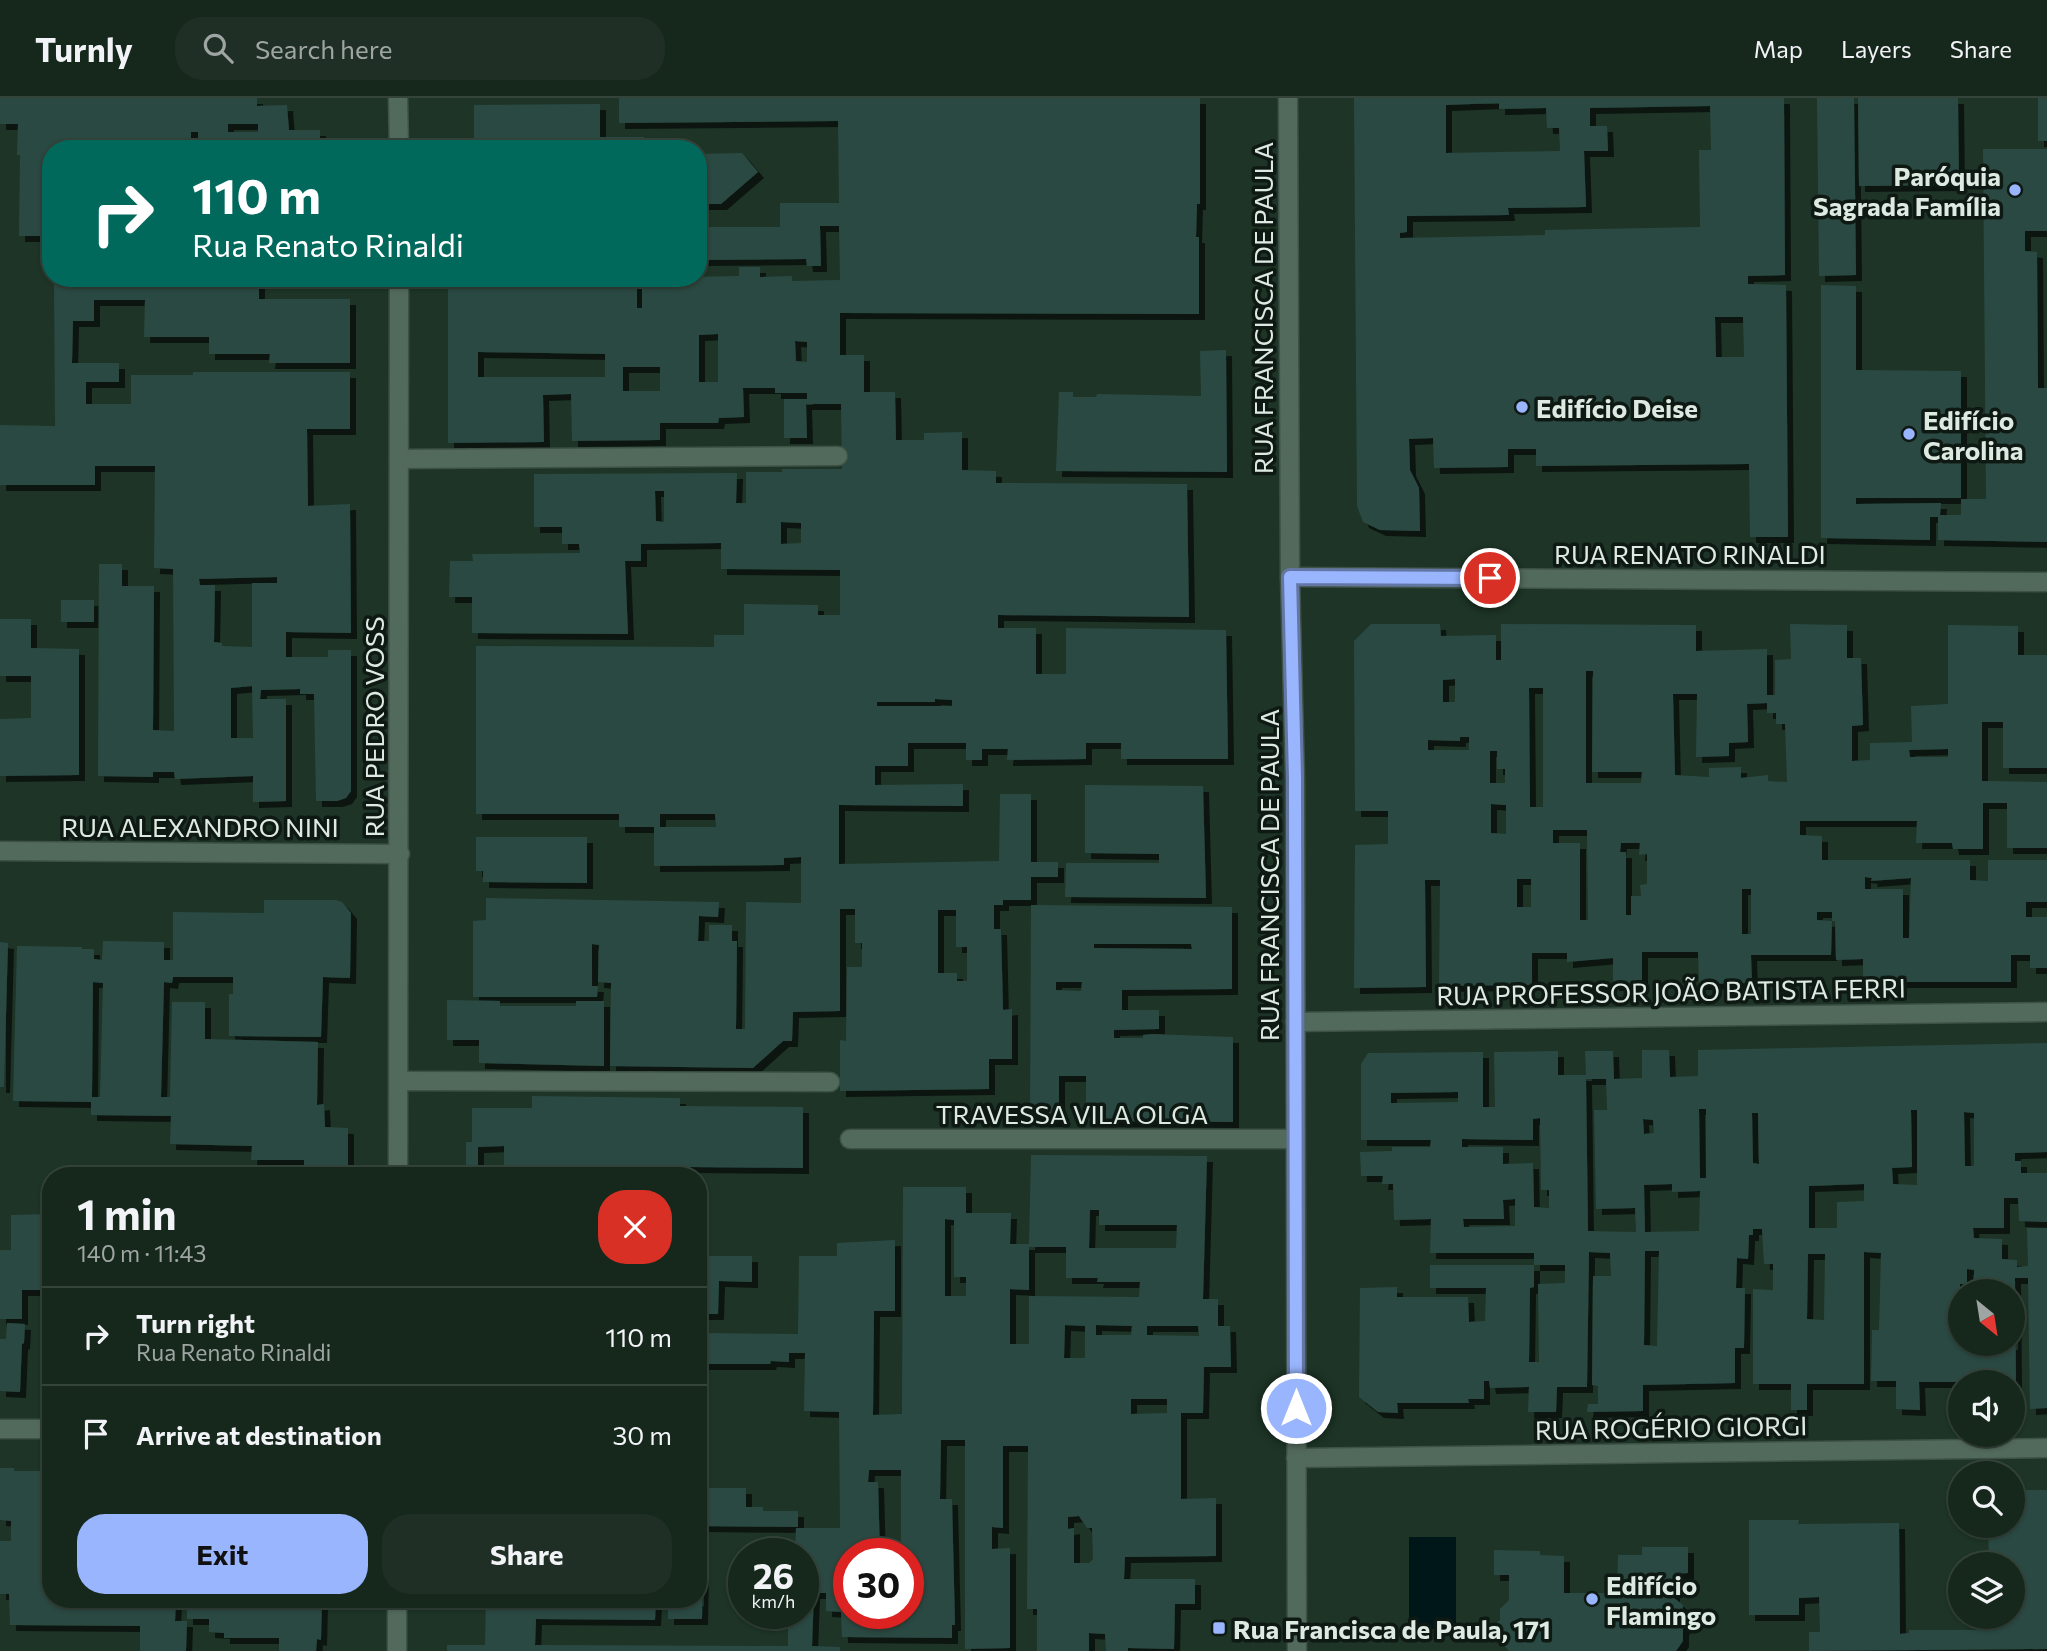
<!DOCTYPE html>
<html lang="en">
<head>
<meta charset="utf-8">
<style>
	:root { --surface:#16271c; --page:#1f2f25; --text:#f1f3f6; --muted:#9ea5a3; --line:#35443b; --accent:#99b5fd }
	body { margin:0; font-family:Commissioner,sans-serif; background:var(--page); color:var(--text); height:100vh; display:flex; flex-direction:column; font-size:26px; white-space:nowrap }
	* { box-sizing:border-box; margin:0 }
	p { font-size:23px; color:var(--muted) }
	.icon { flex:none; width:38px; height:38px; fill:none; stroke:currentColor; stroke-width:2; stroke-linecap:round; stroke-linejoin:round }
	.map { position:relative; flex:1; overflow:hidden }
	.side { position:absolute; left:42px; top:1069px; width:665px; height:441px; display:flex; flex-direction:column; background:var(--surface); border-radius:28px; box-shadow:0 2px 5px #0004,0 0 0 2px var(--line) }
	.side>* { flex:none }
	.banner { position:absolute; left:42px; top:42px; width:665px; height:147px; border-radius:28px; box-shadow:0 2px 5px #0004,0 0 0 2px var(--line); background:#00695c; color:#fff; overflow:hidden }
	.needle { width:46px; rotate:150deg }
	.fabs { position:absolute; left:1948px; top:1181px; display:grid; gap:14px }
	.fabs a { display:grid; place-items:center; width:77px; height:77px; border-radius:50%; background:var(--surface); box-shadow:0 2px 5px #0004,0 0 0 2px var(--line); font-size:35px }
	.speed { position:absolute; left:728px; top:1440px; display:flex; gap:14px; font-size:35px; font-weight:700; text-align:center }
	.speed>* { display:grid; place-content:center; width:91px; height:91px; border-radius:50%; background:var(--surface); box-shadow:0 2px 5px #0004,0 0 0 2px var(--line); line-height:1 }
	.speed small { font-size:18px; font-weight:400 }
	.speed .limit { border:10px solid #d22; background:#fff; color:#111 }
	.pin { position:absolute; display:grid; place-items:center; width:60px; height:60px; color:#fff; margin:-30px; border:4px solid #fff; border-radius:50%; box-shadow:0 2px 7px #0007 }
	.me { position:absolute; width:77px; margin:-38px; rotate:0deg; stroke-linejoin:round; filter:drop-shadow(0 0 5px #0008) }
	.turn { display:flex; align-items:center; gap:24px; height:147px; padding:0 35px; font-size:32px }
	.turn .icon { width:91px; height:91px; stroke-width:2.5 }
	.turn b { display:block; font-size:49px; line-height:60px }
	.round { display:grid; place-items:center; flex:none; width:74px; height:74px; border-radius:28px; background:var(--page) }
	.overview { display:flex; align-items:center; justify-content:space-between; height:119px; padding:0 35px }
	h1 { font-size:42px; font-weight:700; line-height:52px }
	.action { display:flex; gap:14px; margin-top:auto; padding:14px 35px }
	.action a { flex:1; height:80px; border-radius:28px; background:var(--accent); color:#111; font-size:28px; font-weight:700; line-height:80px; text-align:center }
	.action a+a { background:var(--page); color:var(--text) }
	ul { padding:0; list-style:none }
	li { display:flex; align-items:center; gap:21px; height:98px; padding:0 35px; border-top:2px solid var(--line) }
	li div { flex:1 }
	li b { display:block; font-size:26px }
	li em { font-style:normal }
	header { display:flex; align-items:center; gap:42px; box-sizing:border-box; height:98px; padding:0 35px; background:var(--surface); border-bottom:2px solid var(--line) }
	header strong { font-size:33px }
	nav { display:flex; gap:38px; margin-inline-start:auto; font-size:24px }
	.search { width:490px; height:63px; background:var(--page); display:flex; align-items:center; gap:18px; box-sizing:border-box; padding:0 24px; border-radius:28px; color:var(--muted); font-size:26px }
	.map>svg:first-child { display:block }
	.water { fill:#001719 }
	.building { fill:#2b4943; fill-rule:evenodd; filter:url(#shadow) }
	.lines { fill:none; stroke-linecap:round; stroke-linejoin:round }
	.lane-casing { stroke:#3d5146; stroke-width:21 }
	.street-casing { stroke:#3d5146; stroke-width:21 }
	.lane { stroke:#526a5b; stroke-width:18 }
	.street { stroke:#526a5b; stroke-width:18 }
	.route-casing { stroke:#6376a4; stroke-width:18 }
	.route { stroke:#99b5fd; stroke-width:12 }
	.poi-dot { fill:#99b5fd; stroke:#0f1913; stroke-width:2.5 }
	.labels { text-anchor:middle; dominant-baseline:central; stroke-width:7; stroke-linejoin:round; paint-order:stroke }
	.poi-label { font-size:26px; font-weight:bold; fill:#dceae1; stroke:#0f1913; text-anchor:start }
	.street-label { font-size:26px; fill:#dceae1; stroke:#0f1913 }
</style>
</head>
<body>
<header>
<strong>Turnly</strong>
<div class="search"><svg class="icon" aria-label="search" viewBox="0 0 24 24"><circle cx="10" cy="10" r="6"/><path d="M15 15l6 6"/></svg>Search here</div>
<nav><a>Map</a><a>Layers</a><a>Share</a></nav>
</header>
<div class="map">
<svg width="2047" height="1553" viewBox="0 0 2047 1553">
	<defs>
		<filter id="shadow"><feDropShadow dx="6" dy="6" stdDeviation="0" flood-color="#0009"/></filter>
	</defs>
	<rect width="100%" height="100%" fill="#1d3426"/>
	<rect class="water" x="1409" y="1439" width="47" height="92"/>
	<g class="building">
		<path d="M0,0H257V8L287,7L289,32H320V51H198V34H191V51H51V138H19L20,57H17L18,26H0ZM228,26H258V34H228Z"/>
		<path d="M619,0H1200V106H1197L1196,139H1199V216L840,215V257H864V294H895L896,342H924V335L962,334V372L996,373V385L1187,386L1189,519L998,517V530H1036V576H1066V530L1226,532L1228,661H1121V645H1086V661L1007,662L1008,651H982V662H966V645H908V668H875V687L963,686V708L839,707V766L999,763L1000,696H1031V764H1058V779H1031V802H1003V807H994V831H1001L1003,912L1012,911V961H989V991L840,993V942L846,943L847,869H862V845H855V811H840V913L793,914L792,943H783L753,970L610,968L611,885L598,884L599,847L592,846V888H598L597,899H473V823L486,822V800L719,804L718,819L699,818L698,843H709V827H732V843H737L736,931H745L746,804L801,805V759L784,760V767L654,768V729H619V716H476V548L714,549V537H744V506L818,507V517H840V472L721,471V445L641,446V463H625L628,536L472,535V499H449L450,463H473L472,456L580,455L579,446H562V429H534V376L737,375L736,405H746V374H782V371H842L841,306H806L807,340H784V301H807V295H775V290H743L744,319L719,320L718,325H660V342L572,343L571,296L543,297L544,344L448,345V180H618V184H637V210H642V180L739,178V169H760V179L792,178V183L840,182L839,128H820L821,168H807L806,161L698,162V129H780V105H839L838,23L619,25ZM718,236V284H699V237ZM795,243L807,244V264L796,263ZM478,254L605,256V279H478ZM623,269H660V293H623ZM655,393H664V424L656,423ZM781,424L801,425V445L781,446ZM935,601L952,602V608H877V604H935ZM660,716H715L716,729H660ZM938,812H956V849H967V883H957V875H938Z"/>
		<path d="M1354,0H1784L1785,177L1748,178V186L1786,187L1788,439H1750L1749,366L1536,368V351H1508V369L1434,370L1433,340L1409,341L1410,372L1419,390L1420,433L1380,432L1363,424L1357,408ZM1499,5V11L1546,10L1547,30H1559L1560,53L1446,55V7ZM1710,8L1711,52H1699L1700,129L1545,132V137L1400,140V135L1407,134V118L1509,117L1508,110L1586,109L1584,53H1608L1607,28H1590V10ZM1715,219H1743L1744,259H1716Z"/>
		<path d="M1817,0H1854L1856,177L1819,178Z"/>
		<path d="M1858,0H1958L1959,87L1859,88Z"/>
		<rect x="2038" y="0" width="9" height="43"/>
		<path d="M600,6V39H644V51H595L596,42L537,43V51H492L491,42H474V7Z"/>
		<path d="M1983,51H2047V133H2025V153L2037,154L2038,290H2047V444L1938,442V419H1930V442L1821,440V187L1856,188V272L1961,273V400H1856V406L1941,405L1940,417H1961V401H1986Z"/>
		<path d="M742,55L758,74L721,106H698V56Z"/>
		<path d="M54,180H259V201H350V265H269L270,256H209V239H144L145,202H94V223H73L72,265H119V284H86V306H131V277H193V274H350V331H307L308,408L350,406L351,535L286,534V559H328V552H351V693L346,700L337,703H316L314,596H300V591L261,592L260,601H286V703L253,704V678L175,681L174,674H153V679L98,678L99,466H122V488H154L153,632L174,633L173,471L154,470L155,368H95V387H0V327L55,328ZM277,479V485H252V549L222,548V545L214,544L215,487H200L199,481ZM252,588L253,640H231V590Z"/>
		<path d="M1226,252L1227,374L1056,373L1059,294H1073V299H1096L1097,296L1201,298L1200,253Z"/>
		<rect x="61" y="502" width="33" height="22"/>
		<path d="M0,521H31V550L79,551V677L0,678V621L31,620V578H0Z"/>
		<path d="M1371,526H1440L1441,538L1496,537V562H1501V526L1696,527V553L1767,551V597H1775V562L1791,561L1790,526L1847,527V560H1861L1863,627L1852,628V663L1870,662V645L1912,644L1911,608L1948,606V527L2018,528V557H2047V670H2003V624H1982V683L2047,684V750H2007V705H1983V751H1953L1952,745H1916L1917,723H1800V737L1822,738V762H1970V782L1988,783V762H2047V804H2026V819H2047V870H2030V857H2011V884H1863V861L1836,862L1835,823H1832V814H1817V822L1832,823L1831,857H1751L1752,885L1699,886L1698,854H1642V886L1613,887V860L1567,864V855H1532V887L1439,888L1440,782H1425L1426,889L1354,890L1355,747L1388,746V713H1355L1354,543ZM1586,573H1593L1592,674H1642L1641,685H1586ZM1455,581V604H1443V582ZM1529,590H1543V709H1530ZM1673,596H1697L1696,659L1729,658V645L1748,644L1747,606L1767,605V615H1776V626H1785L1787,684L1768,683V677L1741,680V669L1709,670V679L1675,677ZM1460,639H1469V652H1428V642L1460,643ZM1948,651V659H1910L1909,652ZM1490,653H1497V671H1505V685H1490ZM1491,706L1506,707V736L1491,735ZM1553,732H1587L1588,822H1580V745H1553ZM1621,745H1640L1639,757L1647,756V786L1640,787L1641,798H1631V817H1626V754H1620ZM1865,779L1872,780L1871,783L1911,780L1909,840H1903V791H1865ZM1517,781H1531V809H1517ZM1742,791H1751V836H1742Z"/>
		<path d="M1085,687L1203,688L1206,800L1065,799L1066,765H1159V756L1085,755Z"/>
		<path d="M476,739H587V785L483,784V773H476Z"/>
		<path d="M264,802H336L342,804L351,815L350,880L323,879L321,939L229,938V896H233V879H173L172,885L164,884L161,999H170L172,904H205V941L318,944L317,1007L324,1006L325,1029L348,1030V1071H304V1062H251L252,1048L170,1046L171,1018L91,1017V1004L13,1003L17,848L82,849V851H94V861L102,862L103,843L164,844V862H173V814L264,815ZM93,884L103,885L100,999H92Z"/>
		<path d="M1031,807L1232,809V891L1122,892V912H1159V931L1114,932V940H1143V937L1153,936L1233,939V1024L1086,1023V978H1059V1023H1030ZM1094,846H1191L1192,851L1094,850ZM1056,884H1082L1081,893L1056,892Z"/>
		<path d="M0,844L8,845L4,989H0Z"/>
		<path d="M447,902L500,903V908H576V903H604V968L479,965V942H447Z"/>
		<path d="M2047,945V1054L2015,1055V1063H2021V1075H2047V1124L2019,1123L2018,1100H2004V1130H1973L1974,1140L2002,1141V1161L2017,1162V1169L2028,1168L2027,1130H2047V1310L2030,1311L2028,1180H2015L2016,1284H1919L1920,1312L1896,1311V1283H1871L1872,1232H1879L1881,1155L1864,1154V1286H1807V1312H1791V1286H1753V1191L1773,1192V1166H1764L1762,1131H1753V1137H1749L1748,1161L1737,1160L1736,1190H1745L1744,1250H1735V1285L1643,1287V1313L1587,1314L1588,1306H1598V1288L1592,1287L1593,1178H1611L1610,1155L1589,1154L1587,1289H1557L1556,1314H1528L1529,1289L1490,1290L1489,1283H1484V1301H1468L1469,1305H1397L1398,1315L1378,1314L1359,1299L1360,1190L1397,1189V1199H1468L1469,1224L1485,1223L1486,1190H1430V1167H1534V1189L1530,1190L1529,1264H1539L1538,1186L1565,1185V1167H1534V1155H1430L1431,1121L1394,1122L1393,1086H1382L1383,1078H1361L1360,1054L1392,1053V1049H1430L1431,1042H1361V966L1368,955L1483,954V1009H1495L1494,954L1558,953V977H1586L1585,953H1613L1614,981L1642,980V952H1669L1670,979L1698,978V952ZM1586,981H1606L1607,1012H1594L1596,1111L1635,1110L1636,1134L1588,1133ZM1458,994V1004L1391,1005V995ZM1699,1011H1706V1080H1700ZM1911,1012H1917V1087L1893,1086L1892,1070L1912,1069ZM1964,1014L1974,1015V1068H1965ZM1752,1015H1758L1759,1066L1753,1065ZM1540,1020L1541,1092H1549V1110L1534,1109L1533,1065L1503,1066V1049H1462V1041L1533,1042V1021ZM1643,1021L1653,1022L1654,1035L1644,1036ZM1672,1086V1094L1700,1093L1699,1133L1645,1134L1644,1087ZM1864,1086V1103L1837,1104V1130H1809V1088ZM1515,1101V1128L1464,1129L1463,1121H1504L1503,1102ZM1645,1153H1659L1657,1248L1644,1247ZM1808,1156H1825L1824,1222L1807,1221ZM1967,1171L1974,1172V1194H2012V1246H1960V1186H1967Z"/>
		<path d="M532,998L680,1000V1008L803,1009V1070L690,1069V1078L504,1077V1048L478,1049V1076H466V1044H472V1010H532Z"/>
		<path d="M1031,1057L1207,1058L1203,1201H1218V1228H1230L1231,1269H1204L1203,1315H1181V1401L1216,1400V1458L1125,1459L1124,1481H1195V1506H1175L1174,1551L1128,1550V1553H1106L1105,1536L1089,1535V1553H1037V1511H1027L1028,1348H1003V1430L992,1429V1451L1010,1450V1550L965,1551V1342H941L940,1401H952L955,1527H952V1540L842,1539L841,1514L826,1513V1495H814L812,1548L840,1549V1553H447V1547H485L486,1502H656L655,1522L536,1521L535,1547L788,1548V1519L744,1518V1516H803V1456H795L796,1430H840L839,1314L804,1313L805,1255H789V1264L771,1263L770,1266H698V1235L798,1236L799,1158H837V1145L895,1142V1213H874L873,1317L902,1316L903,1089H966V1115H1011L1010,1146H1029ZM1090,1112H1099V1127H1177L1176,1150H1089ZM945,1121L954,1122V1179H966V1198H945ZM1029,1149H1066V1180H1098L1097,1184H1140L1139,1199L1029,1198V1246H1010V1191L1029,1192ZM1065,1227L1085,1228V1260H1064ZM1096,1227L1132,1228L1131,1237H1096ZM1147,1228H1198L1199,1238L1147,1237ZM1131,1301H1167V1315L1131,1316ZM869,1372H901V1456H908V1516H849V1456H880L878,1384H868ZM1079,1418L1087,1430H1092L1093,1461L1089,1465H1074V1430L1068,1431V1419Z"/>
		<path d="M51,1116V1218H43L44,1192H22V1221H0V1152H11V1117Z"/>
		<path d="M698,1158H752V1184L719,1183L718,1216H698Z"/>
		<path d="M7,1225L25,1226L24,1245L22,1246L20,1294L0,1293V1241H6Z"/>
		<path d="M47,1365H51V1502H176L175,1523H187L186,1553H140V1528L10,1527L9,1496H0V1443H11V1423L0,1422V1370H14V1373H47Z"/>
		<path d="M704,1390H746V1409H763V1413H798V1429L698,1428V1407H703Z"/>
		<path d="M2012,1392H2047V1551L1809,1553V1534H1820L1819,1499L1799,1500V1517H1749V1422H1799L1798,1426L1899,1425L1900,1536L1909,1535V1532H1990L1989,1519H2012V1466H1989L1988,1428H2012Z"/>
		<path d="M1642,1449H1688V1475L1674,1476V1500L1683,1507L1682,1519L1690,1525L1683,1531V1543L1676,1553H1509L1501,1544V1533L1494,1527L1500,1522V1511L1509,1502V1477H1494V1452L1540,1453V1457L1564,1458V1495H1617L1618,1457H1642Z"/>
		<path d="M698,1468H703L702,1521H668V1502H698Z"/>
		<path d="M187,1502H322L321,1542L317,1541L316,1553H279V1540H224V1535L209,1534V1521H187Z"/>
	</g>
	<g class="lines">
		<g class="lane-casing">
			<path id="lane" d="M399,361L838,358"/>
		</g>
		<g class="street-casing">
			<g id="street">
				<path d="M398,0L399,51"/>
				<path d="M1288,0L1290,479L1295,680L1297,1553"/>
				<path d="M1290,479L2047,484"/>
				<path d="M0,753L400,756"/>
				<path d="M1295,924L2047,914"/>
				<path d="M399,983L830,984"/>
				<path d="M850,1041H1295"/>
				<path d="M398,1078L399,180"/>
				<path d="M0,1331H51"/>
				<path d="M1296,1360L2047,1350"/>
				<path d="M397,1553V1502"/>
			</g>
		</g>
		<use href="#lane" class="lane"/>
		<use href="#street" class="street"/>
	</g>
	<g class="lines">
		<g class="route-casing">
			<path id="route" d="M1296,1310L1295,680L1290,479L1490,480"/>
		</g>
		<use href="#route" class="route"/>
	</g>
	<g class="poi-dot">
		<circle cx="2015" cy="92" r="7"/>
		<circle cx="1522" cy="309" r="7"/>
		<circle cx="1909" cy="336" r="7"/>
		<circle cx="1592" cy="1501" r="7"/>
		<rect x="1212" y="1523" width="14" height="14" rx="3.5"/>
	</g>
	<g class="labels">
		<g class="poi-label">
			<text x="2001" y="77" text-anchor="end">Paróquia<tspan x="2001" dy="30">Sagrada Família</tspan></text>
			<text x="1536" y="309">Edifício Deise</text>
			<text x="1923" y="321">Edifício<tspan x="1923" dy="30">Carolina</tspan></text>
			<text x="1606" y="1486">Edifício<tspan x="1606" dy="30">Flamingo</tspan></text>
			<text x="1233" y="1530">Rua Francisca de Paula, 171</text>
		</g>
		<g class="street-label">
			<text transform="translate(1262 210) rotate(-90)">RUA FRANCISCA DE PAULA</text>
			<text x="1690" y="455">RUA RENATO RINALDI</text>
			<text transform="translate(373 629) rotate(-90)">RUA PEDRO VOSS</text>
			<text x="200" y="728">RUA ALEXANDRO NINI</text>
			<text transform="translate(1268 777) rotate(-90)">RUA FRANCISCA DE PAULA</text>
			<text transform="translate(1671 893) rotate(-1)">RUA PROFESSOR JOÃO BATISTA FERRI</text>
			<text x="1072" y="1015">TRAVESSA VILA OLGA</text>
			<text transform="translate(1671 1329) rotate(-1)">RUA ROGÉRIO GIORGI</text>
		</g>
	</g>
</svg>
<div class="fabs">
<a><svg class="needle" viewBox="-14 -14 28 28"><path d="M0-13l5 13h-10z" fill="#e53935"/><path d="M0 13l5-13h-10z" fill="#9ea5a3"/></svg></a>
<a><svg class="icon" aria-label="sound" viewBox="0 0 24 24"><path d="M4 9h4l5-4v14l-5-4H4zM17 9q2 3 0 6"/></svg></a>
<a><svg class="icon" aria-label="search" viewBox="0 0 24 24"><circle cx="10" cy="10" r="6"/><path d="M15 15l6 6"/></svg></a>
<a><svg class="icon" aria-label="layers" viewBox="0 0 24 24"><path d="M12 4l9 5-9 5-9-5zM3 14l9 5 9-5"/></svg></a>
</div>
<div class="speed"><div>26<small>km/h</small></div><div class="limit">30</div></div>
<div class="pin" style="left:1490px;top:480px;background:#d93025"><svg class="icon" aria-label="arrive" viewBox="0 0 24 24"><path d="M6 21V4h12l-3 4 3 4H6"/></svg></div>
<svg class="me" style="left:1296px;top:1310px" viewBox="-20 -20 40 40"><circle r="17" fill="#99b5fd" stroke="#fff" stroke-width="3"/><path d="M0-11L8 9 0 5-8 9z" fill="#fff"/></svg>
<div class="banner">
<div class="turn"><svg class="icon" aria-label="right" viewBox="0 0 24 24"><path d="M7 20v-9h11M14 6l5 5-5 5"/></svg><div><b>110 m</b>Rua Renato Rinaldi</div></div>
</div>
<section class="side">
<div class="overview"><div><h1>1 min</h1><p>140 m · 11:43</p></div><a class="round" style="background:#d93025;color:#fff"><svg class="icon" aria-label="close" viewBox="0 0 24 24"><path d="M6 6l12 12M18 6L6 18"/></svg></a></div>
<ul>
<li><svg class="icon" aria-label="right" viewBox="0 0 24 24"><path d="M7 20v-9h11M14 6l5 5-5 5"/></svg><div><b>Turn right</b><p>Rua Renato Rinaldi</p></div><em>110 m</em></li>
<li><svg class="icon" aria-label="arrive" viewBox="0 0 24 24"><path d="M6 21V4h12l-3 4 3 4H6"/></svg><div><b>Arrive at destination</b></div><em>30 m</em></li>
</ul>
<div class="action"><a>Exit</a><a>Share</a></div>
</section>
</div>
</body>
</html>
